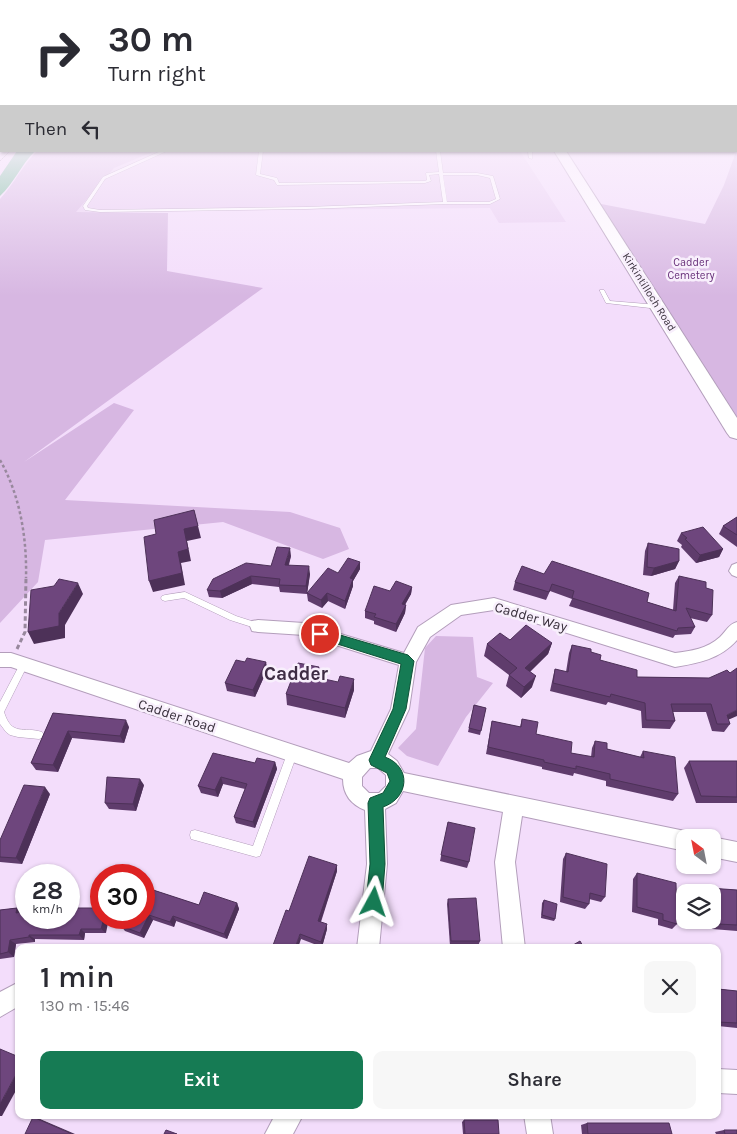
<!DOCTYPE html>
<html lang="en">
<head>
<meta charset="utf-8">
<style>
	:root { --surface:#fff; --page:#f7f7f7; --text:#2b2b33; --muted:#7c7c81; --accent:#167b54 }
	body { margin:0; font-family:Karla,sans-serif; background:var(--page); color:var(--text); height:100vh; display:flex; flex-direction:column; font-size:19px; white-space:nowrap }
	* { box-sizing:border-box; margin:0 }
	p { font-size:16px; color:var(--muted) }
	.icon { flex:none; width:28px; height:28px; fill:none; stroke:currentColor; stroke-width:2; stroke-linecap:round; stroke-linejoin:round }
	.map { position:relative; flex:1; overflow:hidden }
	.side { position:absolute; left:15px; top:944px; width:706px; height:175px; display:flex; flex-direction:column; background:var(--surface); border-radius:10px; box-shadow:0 1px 4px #0004 }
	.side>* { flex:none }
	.top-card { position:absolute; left:0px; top:0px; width:738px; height:152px; box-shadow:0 1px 4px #0004; background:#fff; color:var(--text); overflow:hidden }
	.needle { width:32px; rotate:328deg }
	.fabs { position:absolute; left:676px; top:829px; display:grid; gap:10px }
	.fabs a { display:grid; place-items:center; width:45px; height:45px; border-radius:10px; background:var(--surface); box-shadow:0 1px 4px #0004; font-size:25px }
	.speed { position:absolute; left:15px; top:864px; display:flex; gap:10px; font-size:25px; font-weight:700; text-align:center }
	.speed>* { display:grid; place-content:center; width:65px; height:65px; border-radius:50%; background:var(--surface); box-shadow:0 1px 4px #0004; line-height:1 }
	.speed small { font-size:12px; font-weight:400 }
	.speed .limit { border:8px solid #d22; background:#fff; color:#111 }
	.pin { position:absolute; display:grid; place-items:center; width:42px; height:42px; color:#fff; margin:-21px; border:2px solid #fff; border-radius:50%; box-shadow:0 1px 5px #0007 }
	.me { position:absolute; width:55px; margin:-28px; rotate:5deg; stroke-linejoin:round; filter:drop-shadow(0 0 4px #0008) }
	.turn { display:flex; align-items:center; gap:18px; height:105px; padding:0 25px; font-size:22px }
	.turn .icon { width:65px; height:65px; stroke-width:2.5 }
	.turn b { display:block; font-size:35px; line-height:42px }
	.then { display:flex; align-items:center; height:48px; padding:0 25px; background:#0003; gap:10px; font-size:19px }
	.round { display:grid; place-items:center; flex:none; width:52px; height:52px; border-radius:10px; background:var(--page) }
	.summary { display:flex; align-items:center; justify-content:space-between; height:85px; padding:0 25px }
	h1 { font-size:30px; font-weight:600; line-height:38px }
	.button { display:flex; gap:10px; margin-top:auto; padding:10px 25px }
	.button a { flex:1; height:58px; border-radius:10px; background:var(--accent); color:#fff; font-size:20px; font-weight:600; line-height:58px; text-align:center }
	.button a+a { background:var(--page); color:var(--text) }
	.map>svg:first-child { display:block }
	.built { fill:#e9cef2 }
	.green { fill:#d7b7e2 }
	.water { fill:#66b68f }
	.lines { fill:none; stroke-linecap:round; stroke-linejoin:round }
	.lane-casing { stroke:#b39ebb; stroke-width:1 }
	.street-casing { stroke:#b39ebb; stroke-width:2 }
	.primary-casing { stroke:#b39ebb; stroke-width:2 }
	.path-far2 { stroke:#98889d; stroke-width:1; stroke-dasharray:2 1; stroke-linecap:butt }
	.path-far1 { stroke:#98889d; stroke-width:2.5; stroke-dasharray:3 2.5; stroke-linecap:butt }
	.path { stroke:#98889d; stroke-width:3; stroke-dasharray:4.5 3; stroke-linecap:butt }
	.lane { fill:#fff; fill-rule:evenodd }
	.street { fill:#fff; fill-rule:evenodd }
	.primary { fill:#fff; fill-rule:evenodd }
	.wall { fill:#5f3c6c }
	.shaded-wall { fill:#4d3158 }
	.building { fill:#6e467d; stroke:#4d3158 }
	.route { fill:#167b54; stroke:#0e5037 }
	.labels { text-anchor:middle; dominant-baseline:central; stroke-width:5; stroke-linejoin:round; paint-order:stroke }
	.far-park-label { font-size:11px; fill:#673079; stroke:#f8effc }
	.far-street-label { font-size:11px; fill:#39303c; stroke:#f8effc }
	.street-label { font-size:14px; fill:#39303c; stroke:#f8effc }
	.district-label { font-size:19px; font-weight:bold; fill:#3e2d44; stroke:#f8effc }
</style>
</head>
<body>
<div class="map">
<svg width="737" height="1134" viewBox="0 0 737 1134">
	<rect width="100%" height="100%" fill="#f3ddfb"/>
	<path class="built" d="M154,151H520L566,222L499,223L490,208L70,212L104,171Z"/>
	<g class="green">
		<path d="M737,149V424L596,203L705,224L724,185Z"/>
		<path d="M37,151H155L114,168L76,212L168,213L167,271L263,288L24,462L114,403L134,410L65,500L290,512L340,528L349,549L323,559L223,522L45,540L38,582L0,623V199C14,184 22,166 37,151Z"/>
		<path d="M436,636L473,637L477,677L493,683L466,717L438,766L407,756L398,748L416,729L425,648Z"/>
	</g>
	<path class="water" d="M17,151H35C21,165 14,183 0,196V176Z"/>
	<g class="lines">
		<g class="lane-casing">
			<g id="lane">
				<path d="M161,151H167L105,179L87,206L88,208L100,210L306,207L443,202L439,174L429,175L431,181L425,183L277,185L274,180L256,175L259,151H263L260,174L277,178L279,183L425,181L427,180L426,173L439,172L436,151H440L443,173H477L493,176L500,199L490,204H445L306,209L100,212L85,210L83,206L103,177ZM443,175H477L490,178L496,199L489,202H447Z"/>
				<path d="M528,151H532V159L529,158Z"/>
				<path d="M600,290H604L610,301L659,305L662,307L659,309L606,303L600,291Z"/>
				<path d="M185,592L236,616L261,624L262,626L261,628L258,629L230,620L184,598L165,601L162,600L161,598L162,596L165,595Z"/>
				<path d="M23,662L26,664L27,666L4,712C12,737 23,726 42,732L44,735L42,738L39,739L18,737L10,735L6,732L0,724V702L20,664Z"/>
				<path d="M292,750L295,751L297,754L260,856L256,857L191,839L190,835L191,831L195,830L253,846L287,754L289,751Z"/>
			</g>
		</g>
		<g class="street-casing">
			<g id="street">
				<path d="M737,563V577L732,575L729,571L732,565Z"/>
				<path d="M494,598L675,653C691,651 707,649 720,637C726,631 729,624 737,622V640C720,659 699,663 675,667L494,610L461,615L430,637L416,662L409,709L388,754L397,761L404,773L685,831L692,834L694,838H685V851L522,816L515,862L525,948H503L495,862L503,812L403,791L396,803L385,809L387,864L379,948H357L367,864L365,810C352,805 343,795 343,779L11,667H0V653H11L349,763L357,756L371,751L391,709L399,665L304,635L258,632L252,631L250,626L252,621L258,620L304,623L404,653L418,627L451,605ZM370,768H378L386,775V786L379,793H369L362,786V777Z"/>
				<path d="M712,837L737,842V862L712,857Z"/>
				<path d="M19,982V1006L0,1017V992Z"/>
				<path d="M718,1069L737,1070V1094L718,1093Z"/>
				<path d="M275,1115H303L293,1134H265Z"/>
				<path d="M524,1115H550L553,1134H527Z"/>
			</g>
		</g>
		<g class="primary-casing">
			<path id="primary" d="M554,151H566L737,418V439L730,437L727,433Z"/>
		</g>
		<path class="path-far2" d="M0,161L10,151"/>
		<path class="path-far1" d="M0,460C20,495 27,538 26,578"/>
		<path class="path" d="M17,649L25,632L26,577"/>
		<use href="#lane" class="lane"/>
		<use href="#street" class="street"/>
		<use href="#primary" class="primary"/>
	</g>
	<g class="wall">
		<path d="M737,517V547L719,534L723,526Z"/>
		<path d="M681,533L723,549L719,557L696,563L681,547L682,545L677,541Z"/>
		<path d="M648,543L679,561L675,569L651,576L643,575L645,551Z"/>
		<path d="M291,556L289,565L310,574L307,593L338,573L360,562V569L353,581V586L345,609L328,601L322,608L308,601L307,594L280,592L279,587L252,584L222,598L209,597L207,590L271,566Z"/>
		<path d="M544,574L647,602L673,610L675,583L679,576L706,588L712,615L707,622L690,618L695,627L691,634L675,635L673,638L569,606L572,599L550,591L546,600L513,590L515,582Z"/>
		<path d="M412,587L411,594L405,605H406L405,613L396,632L374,624V621L365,618V611L390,591Z"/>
		<path d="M510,640L552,643L548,654L530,672L532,687L521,698L506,686L509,675L484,656L487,644Z"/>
		<path d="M572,645L591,652L600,660L637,677L709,678L730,724L724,732L712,731L706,712H673L675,721L670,729L642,728L641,711L608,702L606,705L550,691L553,677L555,669L566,672L569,653Z"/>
		<path d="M245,662H266L267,670L255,697L227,691L225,683Z"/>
		<path d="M319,667L320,678L354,690L345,718L287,705L286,694Z"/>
		<path d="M474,705L486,708L480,735L468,732Z"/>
		<path d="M53,713L129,727L124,743L72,738L58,772L36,770L31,763Z"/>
		<path d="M522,719L536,734L571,753L591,757L592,748L595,741L607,749L640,757L643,751L678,794L673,801L606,786V781L574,773L573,776L542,769V767L486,754L492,721L520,727Z"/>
		<path d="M689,761H737V803H696L684,768Z"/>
		<path d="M275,762L277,769L255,828L236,823L234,817L245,789L223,784L218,797L201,793L198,786L255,763Z"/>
		<path d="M144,785L136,811L109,809L105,803Z"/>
		<path d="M50,794L22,864L0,862V840Z"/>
		<path d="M448,822L469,862L467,868L440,861Z"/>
		<path d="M566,853L605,897L601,902L589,899V904L585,909L560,902L563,859Z"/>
		<path d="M337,865V871L321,922L327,929L322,947L301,939L289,911Z"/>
		<path d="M637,873L677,924L672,929L658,925V919L632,912L633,879Z"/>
		<path d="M144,887L199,905L237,903L239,909L227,939L176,921L174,927L153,920L144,938L125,931L121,926Z"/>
		<path d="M709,888L737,890V931L712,929L710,920H712V892H704Z"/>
		<path d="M448,899L480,941L478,946H450L447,904Z"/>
		<path d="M544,900L555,919L554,921L541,918L542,903Z"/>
		<path d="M17,908L21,912L101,908L106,933H85L84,940L35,939V942L16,944L14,957L0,959V910Z"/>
		<path d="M718,989L737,991V1028L718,1026Z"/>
		<path d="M464,1120L499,1134H463L462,1122Z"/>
		<path d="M587,1123L672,1134H582L581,1125Z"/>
		<path d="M724,1130L737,1134H716L715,1132Z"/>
	</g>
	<g class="shaded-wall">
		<path d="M194,510L201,538L187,541L191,561L181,563L185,585L153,592L149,581L178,552L184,529Z"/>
		<path d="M290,548L291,556L286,572L285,565Z"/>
		<path d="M723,549L719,557L696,563L700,555Z"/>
		<path d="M679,561L675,569L651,576L654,568Z"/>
		<path d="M360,562V569L353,581V586L345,609V601L350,578Z"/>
		<path d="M309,566L310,574L307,594L306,586Z"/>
		<path d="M251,576L252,584L222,598L220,591Z"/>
		<path d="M78,583L83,594L65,625V638L34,644L28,632L59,613Z"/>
		<path d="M412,587L411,594L401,611L402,604Z"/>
		<path d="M327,593L328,601L322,608L321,600Z"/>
		<path d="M406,605L405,613L396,632V624Z"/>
		<path d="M552,643L548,654L522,679L525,668Z"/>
		<path d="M266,662L267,670L255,697L253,690Z"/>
		<path d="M319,667L320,678L315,677Z"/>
		<path d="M536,676L532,687L521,698L524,687Z"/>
		<path d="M354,679V690L345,718V708Z"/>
		<path d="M737,710V716L721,723L727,715Z"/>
		<path d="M126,720L129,727L124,743L120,736Z"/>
		<path d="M68,731L72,738L58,772L53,765Z"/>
		<path d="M275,762L277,769L255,828L253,822Z"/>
		<path d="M221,777L223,784L218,797L215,790Z"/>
		<path d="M140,779L144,785L136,811L133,804Z"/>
		<path d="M45,787L50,794L22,864L16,858Z"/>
		<path d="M337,865V871L319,926L318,921Z"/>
		<path d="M237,903L239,909L227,939L224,934Z"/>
		<path d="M17,908L22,913H16Z"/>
		<path d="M149,915L153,920L144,938L140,933Z"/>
		<path d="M173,916L176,921L174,927L170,922Z"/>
		<path d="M104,918H109L106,933L101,929Z"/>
		<path d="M327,924V929L322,947L321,942Z"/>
		<path d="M81,929L85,933L84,940L79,935Z"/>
		<path d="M300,934L301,939L298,948H295Z"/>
		<path d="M29,935L35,939V942L29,937Z"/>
		<path d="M10,940L16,944L14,957L8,952Z"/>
		<path d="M19,1069V1085L2,1116H0V1104Z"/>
		<path d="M33,1117L40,1119L75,1134H72Z"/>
	</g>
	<g class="building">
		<path d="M194,510L198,526L184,529L188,549L178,552L182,573L149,581L144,537L156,534L154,520Z"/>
		<path d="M737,517V535L723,526Z"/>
		<path d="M703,527L723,549L700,555L685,539L687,538L681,533Z"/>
		<path d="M648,543L679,549V561L654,568L647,567Z"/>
		<path d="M277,547L290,548L285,565L309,566L306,586L279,585L280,579L251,576L220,591L207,590L213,579L246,563L271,566Z"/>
		<path d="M348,558L360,562L350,578L353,579L345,601L327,593L321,600L307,593L328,568L338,573Z"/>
		<path d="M552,561L649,593L647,602L676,611L679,576L706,582V588L713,590L712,615L686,608L695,627L678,628L677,631L572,598L574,591L552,584L549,592L515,582L522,566L544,574Z"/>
		<path d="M59,579L78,583L59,613V626L28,632L31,590L54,586Z"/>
		<path d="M396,581L412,587L402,604L406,605L396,624L374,617L376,614L365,611L374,586L390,591Z"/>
		<path d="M526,625L552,643L525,668L536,676L524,687L509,675L517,668L487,644L500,633L510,640Z"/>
		<path d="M572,645L591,649V652L601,655L600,660L637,670V677L709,678L727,670L730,673L737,668V710L727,715L730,724H717L711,704H671L675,721L646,720L645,703L611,694L610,697L553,683L555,669L568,672Z"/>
		<path d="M247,658L266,662L253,690L225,683L236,660L245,662Z"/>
		<path d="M298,663L319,667L315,677L338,682L340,676L354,679L345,708L286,694Z"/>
		<path d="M474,705L486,708L481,731L469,728Z"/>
		<path d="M53,713L126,720L120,736L68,731L53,765L31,763Z"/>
		<path d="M522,719L538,722L536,734L572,742L571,753L594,757L595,741L607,743V749L644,758L643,751L675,757L678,794L610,779V774L576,766V769L544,762V760L488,747L492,721L521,727Z"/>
		<path d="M213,753L255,763L257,758L275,762L253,822L234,817L247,784L221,777L215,790L198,786Z"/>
		<path d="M689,761H737V797L701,796Z"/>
		<path d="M107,777L140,779L133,804L105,803Z"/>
		<path d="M24,785L45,787L16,858L0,857V840Z"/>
		<path d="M448,822L475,828L469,862L441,855Z"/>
		<path d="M566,853L607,864L605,897L590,893L589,904L563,897Z"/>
		<path d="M309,856L337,865L318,921L327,924L321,942L300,934L295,948H272L286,910L289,911Z"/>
		<path d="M637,873L676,883L677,924L663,920V914L637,907Z"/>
		<path d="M144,887L199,905L204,892L237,903L224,934L173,916L170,922L149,915L140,933L121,926L125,918H144Z"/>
		<path d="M709,888L737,890V925L718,924L712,902V892H710Z"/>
		<path d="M476,898L480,941H451L448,899Z"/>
		<path d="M544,900L557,904L555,919L542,915Z"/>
		<path d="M17,908L16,913L26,911V918H69V908H101V918H104L101,929H81L79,935H29V937L10,940L8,952L0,954V910Z"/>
		<path d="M580,941L584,948H568Z"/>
		<path d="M718,989L737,991V1023L718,1022Z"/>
		<path d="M0,1049L19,1057V1069L0,1104Z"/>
		<path d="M33,1117L72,1134H25Z"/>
		<path d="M464,1120H498L499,1134H465Z"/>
		<path d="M587,1123H669L672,1134H588Z"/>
		<path d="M166,1130L177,1134H164Z"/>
		<path d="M724,1130H737V1134H725Z"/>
	</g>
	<linearGradient id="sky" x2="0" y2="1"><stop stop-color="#74b5c4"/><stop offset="0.46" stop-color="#faf0fd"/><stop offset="1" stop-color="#faf0fd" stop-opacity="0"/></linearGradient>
	<rect width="737" height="296" fill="url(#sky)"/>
	<path class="route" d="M320,629L408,655L414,661L406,709L385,757C412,767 409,798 383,807L385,864L382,902L380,907L374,910L368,907L366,902L370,864L368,803L370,798L383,793L390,781L387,773L371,765L369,760L393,709L401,664L315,637L313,634L315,630Z"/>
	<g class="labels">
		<g class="far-park-label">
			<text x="691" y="262">Cadder<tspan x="691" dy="13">Cemetery</tspan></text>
		</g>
		<g class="far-street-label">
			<text transform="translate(649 292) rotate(58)">Kirkintilloch Road</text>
		</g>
		<g class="street-label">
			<text transform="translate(531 617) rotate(16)">Cadder Way</text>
			<text transform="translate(177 716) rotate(18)">Cadder Road</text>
		</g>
		<g class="district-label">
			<text x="296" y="674">Cadder</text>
		</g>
	</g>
</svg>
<div class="fabs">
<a><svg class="needle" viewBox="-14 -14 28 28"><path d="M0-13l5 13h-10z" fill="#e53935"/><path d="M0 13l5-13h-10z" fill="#7c7c81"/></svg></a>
<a><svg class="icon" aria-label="layers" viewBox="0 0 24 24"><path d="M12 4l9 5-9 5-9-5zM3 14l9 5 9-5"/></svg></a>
</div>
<div class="speed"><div>28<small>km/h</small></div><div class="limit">30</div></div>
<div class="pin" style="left:320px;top:634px;background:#d93025"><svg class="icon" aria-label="arrive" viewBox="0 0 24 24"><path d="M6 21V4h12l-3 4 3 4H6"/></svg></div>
<svg class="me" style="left:374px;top:902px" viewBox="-20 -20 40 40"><path d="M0-17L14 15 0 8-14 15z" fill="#167b54" stroke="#fff" stroke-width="4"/></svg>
<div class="top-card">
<div class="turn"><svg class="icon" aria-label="right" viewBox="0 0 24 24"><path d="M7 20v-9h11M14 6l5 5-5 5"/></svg><div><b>30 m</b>Turn right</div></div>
<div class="then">Then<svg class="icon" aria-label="left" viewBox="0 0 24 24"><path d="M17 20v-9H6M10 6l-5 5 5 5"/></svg></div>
</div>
<section class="side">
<div class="summary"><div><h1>1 min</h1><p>130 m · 15:46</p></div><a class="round"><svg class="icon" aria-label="close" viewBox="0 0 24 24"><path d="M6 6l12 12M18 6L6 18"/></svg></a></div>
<div class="button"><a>Exit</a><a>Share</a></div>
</section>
</div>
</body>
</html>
